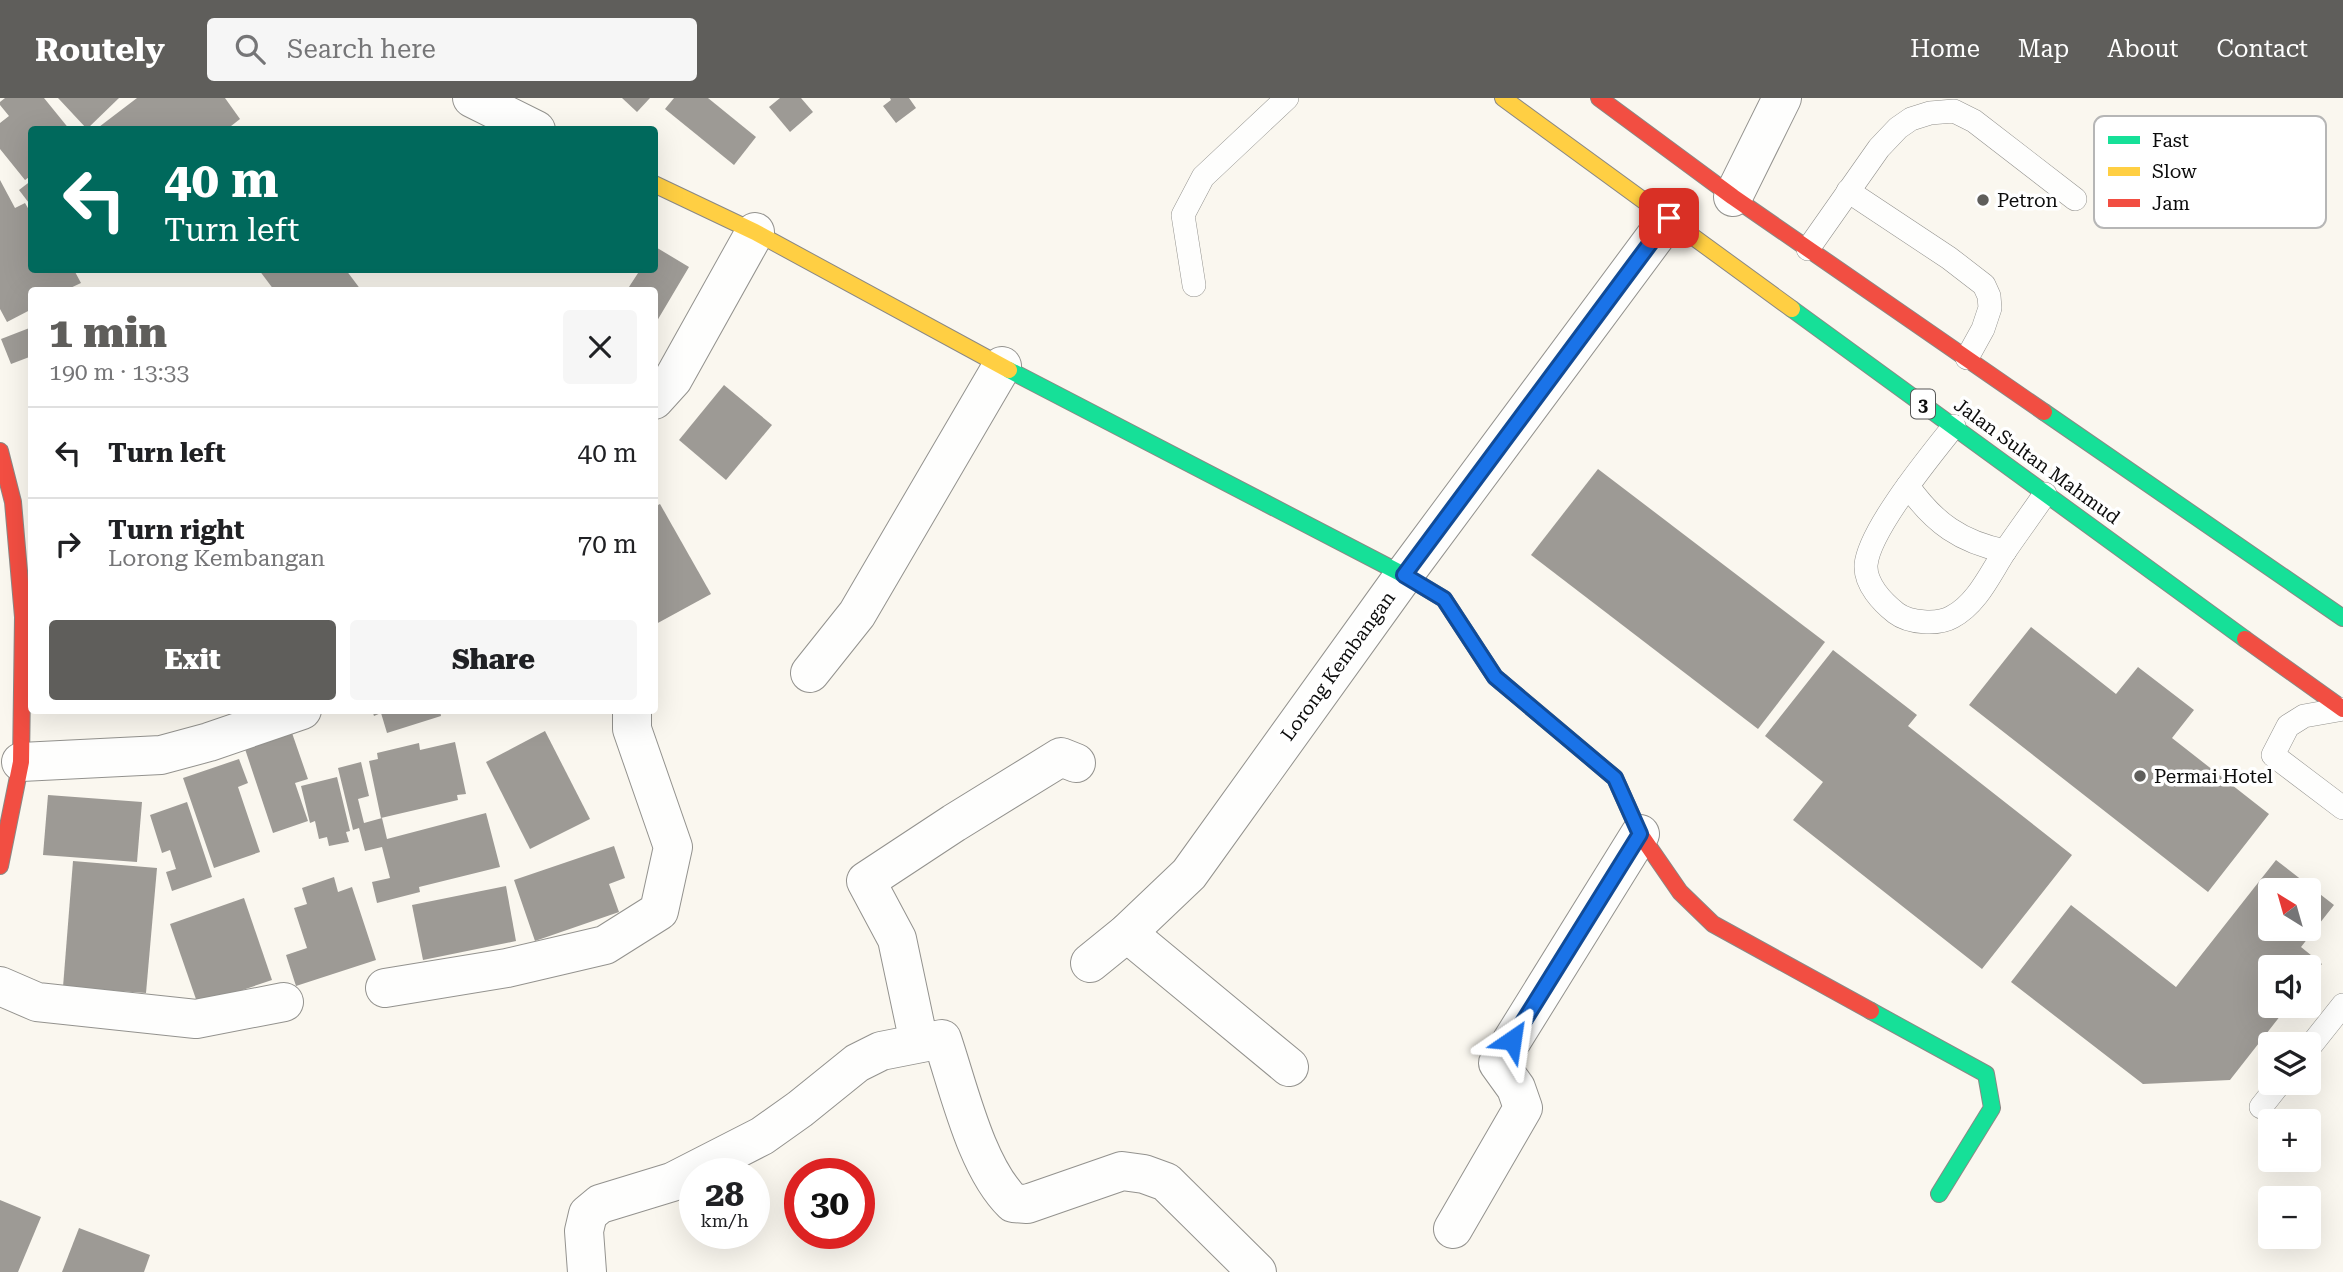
<!DOCTYPE html>
<html lang="en">
<head>
<meta charset="utf-8">
<style>
	:root { --surface:#fff; --page:#f6f6f6; --text:#202124; --muted:#757577; --line:#e0e0e0; --accent:#5f5e5b }
	body { margin:0; font-family:"Roboto Serif",serif; background:var(--page); color:var(--text); height:100vh; display:flex; flex-direction:column; font-size:26px; white-space:nowrap }
	* { box-sizing:border-box; margin:0 }
	p { font-size:23px; color:var(--muted) }
	.icon { flex:none; width:38px; height:38px; fill:none; stroke:currentColor; stroke-width:2; stroke-linecap:round; stroke-linejoin:round }
	.map { position:relative; flex:1; overflow:hidden }
	.panel { position:absolute; left:28px; top:189px; width:630px; height:427px; display:flex; flex-direction:column; background:var(--surface); border-radius:7px; box-shadow:0 7px 28px #0002 }
	.panel>* { flex:none }
	.top-card { position:absolute; left:28px; top:28px; width:630px; height:147px; border-radius:7px; box-shadow:0 7px 28px #0002; background:#00695c; color:#fff; overflow:hidden }
	.needle { width:46px; rotate:323deg }
	.fabs { position:absolute; left:2258px; top:780px; display:grid; gap:14px }
	.fabs a { display:grid; place-items:center; width:63px; height:63px; border-radius:7px; background:var(--surface); box-shadow:0 7px 28px #0002; font-size:35px }
	.speed { position:absolute; left:679px; top:1060px; display:flex; gap:14px; font-size:35px; font-weight:700; text-align:center }
	.speed>* { display:grid; place-content:center; width:91px; height:91px; border-radius:50%; background:var(--surface); box-shadow:0 7px 28px #0002; line-height:1 }
	.speed small { font-size:18px; font-weight:400 }
	.speed .limit { border:10px solid #d22; background:#fff; color:#111 }
	.pin { position:absolute; display:grid; place-items:center; width:60px; height:60px; color:#fff; margin:-30px; border-radius:14px; box-shadow:0 4px 10px #0006 }
	.me { position:absolute; width:77px; margin:-38px; rotate:32deg; stroke-linejoin:round; filter:drop-shadow(0 0 5px #0008) }
	.turn { display:flex; align-items:center; gap:24px; height:147px; padding:0 21px; font-size:32px }
	.turn .icon { width:91px; height:91px; stroke-width:2.5 }
	.turn b { display:block; font-size:49px; line-height:60px }
	.round { display:grid; place-items:center; flex:none; width:74px; height:74px; border-radius:7px; background:var(--page) }
	.head { display:flex; align-items:center; justify-content:space-between; height:119px; padding:0 21px }
	h1 { font-size:42px; font-weight:800; line-height:52px; color:var(--accent) }
	.button { display:flex; gap:14px; margin-top:auto; padding:14px 21px }
	.button a { flex:1; height:80px; border-radius:7px; background:var(--accent); color:#fff; font-size:28px; font-weight:800; line-height:80px; text-align:center }
	.button a+a { background:var(--page); color:var(--text) }
	ul { padding:0; list-style:none }
	li { display:flex; align-items:center; gap:21px; height:91px; padding:0 21px; border-top:2px solid var(--line) }
	li div { flex:1 }
	li b { display:block; font-size:26px }
	li em { font-style:normal }
	header { display:flex; align-items:center; gap:42px; box-sizing:border-box; height:98px; padding:0 35px; background:var(--accent); color:#fff }
	header strong { font-size:33px }
	nav { display:flex; gap:38px; margin-inline-start:auto; font-size:24px }
	.search { width:490px; height:63px; background:var(--page); display:flex; align-items:center; gap:18px; box-sizing:border-box; padding:0 24px; border-radius:7px; color:var(--muted); font-size:26px }
	.map>svg:first-child { display:block }
	.building { fill:#9d9a95; fill-rule:evenodd }
	.lines { fill:none; stroke-linecap:round; stroke-linejoin:round }
	.lane-casing { stroke:#93928e; stroke-width:24 }
	.street-casing { stroke:#93928e; stroke-width:40 }
	.fast-casing { stroke:#8a8885; stroke-width:18 }
	.slow-casing { stroke:#8a8885; stroke-width:18 }
	.jam-casing { stroke:#8a8885; stroke-width:18 }
	.lane { stroke:#fefefd; stroke-width:23 }
	.street { stroke:#fefefd; stroke-width:38 }
	.fast { stroke:#16e098; stroke-width:16 }
	.slow { stroke:#ffcf43; stroke-width:16 }
	.jam { stroke:#f24e42; stroke-width:16 }
	.route-casing { stroke:#114b97; stroke-width:18 }
	.route { stroke:#1a73e8; stroke-width:12 }
	.poi-dot { fill:#5f5e5b; stroke:#fff; stroke-width:2.5 }
	.labels { text-anchor:middle; dominant-baseline:central; stroke-width:7; stroke-linejoin:round; paint-order:stroke }
	.shield { fill:#fff; stroke:#555; stroke-width:2 }
	.shield-label { font-size:18px; font-weight:bold; fill:#0c0c0c }
	.poi-label { font-size:19px; fill:#0c0c0c; stroke:#fff; text-anchor:start }
	.street-label { font-size:19px; fill:#0c0c0c; stroke:#fff }
	.key { fill:#fff; stroke:#b6b6b6; stroke-width:2 }
	.key-label { font-size:19px; fill:#0c0c0c }
</style>
</head>
<body>
<header>
<strong>Routely</strong>
<div class="search"><svg class="icon" aria-label="search" viewBox="0 0 24 24"><circle cx="10" cy="10" r="6"/><path d="M15 15l6 6"/></svg>Search here</div>
<nav><a>Home</a><a>Map</a><a>About</a><a>Contact</a></nav>
</header>
<div class="map">
<svg width="2343" height="1174" viewBox="0 0 2343 1174">
	<rect width="100%" height="100%" fill="#faf7ef"/>
	<g class="building">
		<path d="M5,0H44L70,32H32V77L25,82L0,51V25L9,18L0,7V4Z"/>
		<path d="M58,0H119L87,31Z"/>
		<path d="M137,0H225L240,21L226,32H95Z"/>
		<path d="M622,0H650L637,14Z"/>
		<path d="M674,0H708L756,39L734,67L665,11Z"/>
		<path d="M780,0H801L813,14L790,34L769,9Z"/>
		<path d="M890,0H909L916,10L896,25L883,8L891,2Z"/>
		<path d="M0,82L15,110L25,105L32,117V172H74L81,185L66,192H32V211L7,224L0,211Z"/>
		<path d="M32,82V109L19,92Z"/>
		<path d="M654,148L689,169L654,228V192H627L640,172H654Z"/>
		<path d="M259,172H346L361,192H274Z"/>
		<path d="M32,229V258L11,266L1,241Z"/>
		<path d="M724,287L772,327L726,382L679,342Z"/>
		<path d="M1598,371L1825,544L1758,631L1531,457Z"/>
		<path d="M660,406L711,496L656,526L654,409Z"/>
		<path d="M2031,529L2116,596L2138,569L2194,612L2172,640L2269,716L2208,794L1969,607Z"/>
		<path d="M1833,552L1917,617L1908,628L2072,757L1982,871L1793,722L1823,684L1765,638Z"/>
		<path d="M372,612H440L441,618L387,635L381,615L374,618Z"/>
		<path d="M545,633L590,721L530,751L486,664Z"/>
		<path d="M292,635L308,681L295,685L308,723L273,735L245,651Z"/>
		<path d="M455,644L466,696L457,697L458,702L381,720L369,663L378,661L377,655L419,645L420,652Z"/>
		<path d="M239,661L248,685L238,689L260,754L214,770L183,680Z"/>
		<path d="M361,664L369,698L358,701L364,725L382,720L387,741L486,715L500,769L419,789L420,794L377,805L372,784L390,780L382,749L365,753L359,730L353,732L338,670Z"/>
		<path d="M337,679L350,733L346,734L349,744L329,748L327,739L319,741L315,723L310,725L301,688Z"/>
		<path d="M48,697L142,704L137,764L43,757Z"/>
		<path d="M187,704L212,779L172,793L166,774L176,771L170,752L162,755L150,717Z"/>
		<path d="M614,748L625,780L609,786L619,814L535,843L514,782Z"/>
		<path d="M2276,762L2334,807L2301,849L2322,866L2308,883V870H2270V908H2288L2230,982L2143,986L2011,884L2071,807L2176,889ZM2270,793H2308V831H2270Z"/>
		<path d="M73,763L157,770L146,895L63,889Z"/>
		<path d="M334,779L338,794L352,789L376,862L296,888L286,857L307,850L294,810L307,806L302,790Z"/>
		<path d="M506,788L516,843L423,862L412,807Z"/>
		<path d="M244,800L272,882L198,907L170,826Z"/>
		<path d="M0,1102L41,1119L18,1174H0Z"/>
		<path d="M79,1130L150,1157L144,1174H62Z"/>
	</g>
	<g class="lines">
		<g class="lane-casing">
			<g id="lane">
				<path d="M1848,93L1949,160L1984,187L1989,198L1990,210L1983,231L1967,260"/>
				<path d="M1808,151L1879,50L1898,30L1911,21L1930,15L1954,13L1974,23L2075,101"/>
				<path d="M1194,187L1183,117L1203,79L1287,0"/>
				<path d="M1954,328C1931,357 1869,432 1866,467C1865,486 1882,504 1896,515C1909,525 1938,527 1952,519C1977,506 1990,476 2005,453C2018,434 2032,415 2045,396"/>
				<path d="M1908,388C1934,425 1961,444 2005,453"/>
				<path d="M2343,611L2304,618L2288,628L2273,657L2343,710"/>
				<path d="M2308,951L2343,907"/>
				<path d="M2261,1009L2280,985"/>
			</g>
		</g>
		<g class="street-casing">
			<g id="street">
				<path d="M472,0L536,32"/>
				<path d="M1733,99L1782,0"/>
				<path d="M654,302L673,281L755,134"/>
				<path d="M810,575L857,516L1002,268"/>
				<path d="M21,664L161,657L209,644L302,612"/>
				<path d="M1127,835L1289,969"/>
				<path d="M1090,865L1127,835L1189,776L1404,477L1669,120"/>
				<path d="M0,888L37,904L196,921L284,904"/>
				<path d="M385,890L507,870L605,847L659,813L673,749L632,631V612"/>
				<path d="M919,945L897,841L866,783L954,725L1061,659L1076,665"/>
				<path d="M1453,1131L1523,1010L1516,990L1498,965L1640,736"/>
				<path d="M587,1174L584,1133L588,1116L600,1106L672,1084L762,1038L800,1011L857,965L881,953L942,941C959,991 976,1069 1013,1105L1027,1106L1122,1073L1144,1076L1166,1084L1257,1174"/>
			</g>
		</g>
		<g class="fast-casing">
			<g id="fast">
				<path d="M1792,211L2245,541"/>
				<path d="M1009,272L1404,477L1444,501L1495,579L1501,584"/>
				<path d="M2044,314L2343,520"/>
				<path d="M1871,913L1986,976L1992,1010L1939,1096"/>
			</g>
		</g>
		<g class="slow-casing">
			<g id="slow">
				<path d="M1503,0L1792,211"/>
				<path d="M654,86L755,134L1009,272"/>
			</g>
		</g>
		<g class="jam-casing">
			<g id="jam">
				<path d="M1599,0L1733,99L2044,314"/>
				<path d="M0,353L13,404L23,519L21,664L0,768"/>
				<path d="M2245,541L2343,611"/>
				<path d="M1501,584L1615,680L1640,736L1680,794L1713,826L1871,913"/>
			</g>
		</g>
		<use href="#lane" class="lane"/>
		<use href="#street" class="street"/>
		<use href="#fast" class="fast"/>
		<use href="#slow" class="slow"/>
		<use href="#jam" class="jam"/>
	</g>
	<g class="lines">
		<g class="route-casing">
			<path id="route" d="M1512,942L1640,736L1615,680L1495,579L1444,501L1404,477L1669,120"/>
		</g>
		<use href="#route" class="route"/>
	</g>
	<g class="poi-dot">
		<circle cx="1983" cy="102" r="7"/>
		<circle cx="2140" cy="678" r="7"/>
	</g>
	<g class="labels">
		<rect class="shield" x="1911" y="291.5" width="24" height="29" rx="5"/>
		<g class="shield-label">
			<text x="1923" y="306">3</text>
		</g>
		<g class="poi-label">
			<text x="1997" y="102">Petron</text>
			<text x="2154" y="678">Permai Hotel</text>
		</g>
		<g class="street-label">
			<text transform="translate(2037 363) rotate(36)">Jalan Sultan Mahmud</text>
			<text transform="translate(1338 568) rotate(-54)">Lorong Kembangan</text>
		</g>
	</g>
	<rect x="2094" y="18" width="232" height="112" rx="10" class="key"/>
	<rect x="2108" y="38" width="32" height="8" fill="#16e098"/>
	<rect x="2108" y="69" width="32" height="9" fill="#ffcf43"/>
	<rect x="2108" y="101" width="32" height="8" fill="#f24e42"/>
	<g class="key-label">
		<text x="2152" y="49">Fast</text>
		<text x="2152" y="80">Slow</text>
		<text x="2152" y="112">Jam</text>
	</g>
</svg>
<div class="fabs">
<a><svg class="needle" viewBox="-14 -14 28 28"><path d="M0-13l5 13h-10z" fill="#e53935"/><path d="M0 13l5-13h-10z" fill="#757577"/></svg></a>
<a><svg class="icon" aria-label="sound" viewBox="0 0 24 24"><path d="M4 9h4l5-4v14l-5-4H4zM17 9q2 3 0 6"/></svg></a>
<a><svg class="icon" aria-label="layers" viewBox="0 0 24 24"><path d="M12 4l9 5-9 5-9-5zM3 14l9 5 9-5"/></svg></a>
<a>+</a>
<a>−</a>
</div>
<div class="speed"><div>28<small>km/h</small></div><div class="limit">30</div></div>
<div class="pin" style="left:1669px;top:120px;background:#d93025"><svg class="icon" aria-label="arrive" viewBox="0 0 24 24"><path d="M6 21V4h12l-3 4 3 4H6"/></svg></div>
<svg class="me" style="left:1512px;top:942px" viewBox="-20 -20 40 40"><path d="M0-17L14 15 0 8-14 15z" fill="#1a73e8" stroke="#fff" stroke-width="4"/></svg>
<div class="top-card">
<div class="turn"><svg class="icon" aria-label="left" viewBox="0 0 24 24"><path d="M17 20v-9H6M10 6l-5 5 5 5"/></svg><div><b>40 m</b>Turn left</div></div>
</div>
<section class="panel">
<div class="head"><div><h1>1 min</h1><p>190 m · 13:33</p></div><a class="round"><svg class="icon" aria-label="close" viewBox="0 0 24 24"><path d="M6 6l12 12M18 6L6 18"/></svg></a></div>
<ul>
<li><svg class="icon" aria-label="left" viewBox="0 0 24 24"><path d="M17 20v-9H6M10 6l-5 5 5 5"/></svg><div><b>Turn left</b></div><em>40 m</em></li>
<li><svg class="icon" aria-label="right" viewBox="0 0 24 24"><path d="M7 20v-9h11M14 6l5 5-5 5"/></svg><div><b>Turn right</b><p>Lorong Kembangan</p></div><em>70 m</em></li>
</ul>
<div class="button"><a>Exit</a><a>Share</a></div>
</section>
</div>
</body>
</html>
